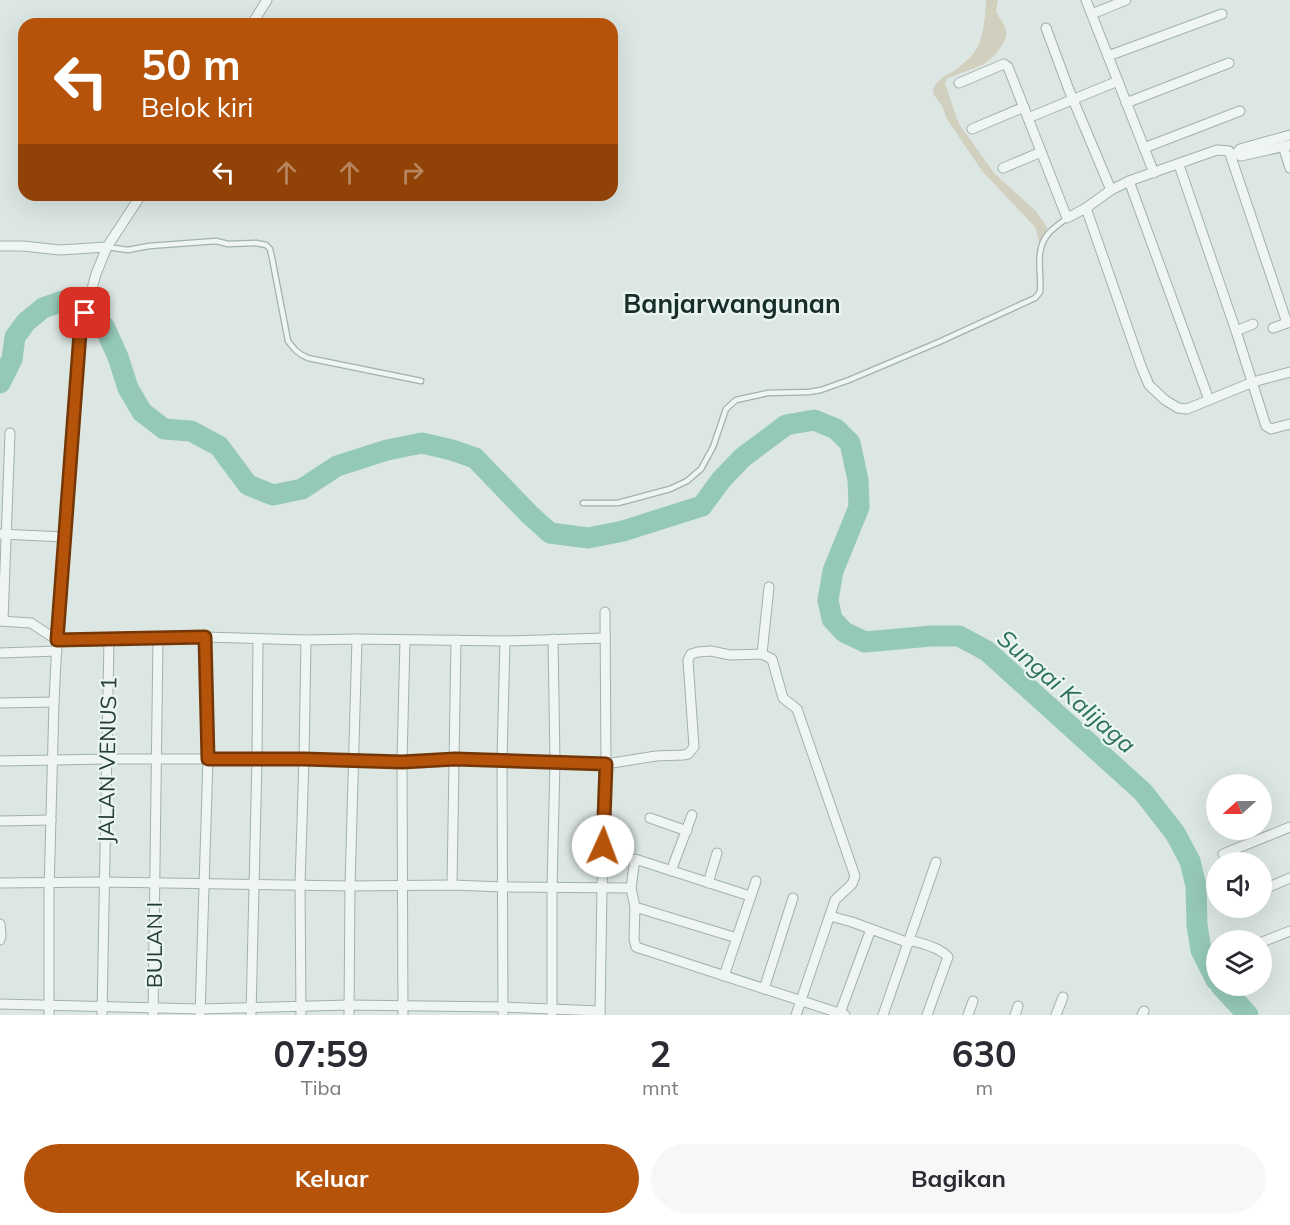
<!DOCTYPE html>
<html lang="id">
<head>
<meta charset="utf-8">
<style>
	:root { --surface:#fff; --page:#f7f7f7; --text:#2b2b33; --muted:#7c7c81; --accent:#b45309 }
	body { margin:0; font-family:Mulish,sans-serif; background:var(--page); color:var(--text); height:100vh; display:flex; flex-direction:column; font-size:22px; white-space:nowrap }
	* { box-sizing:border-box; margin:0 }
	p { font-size:20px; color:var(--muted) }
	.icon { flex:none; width:33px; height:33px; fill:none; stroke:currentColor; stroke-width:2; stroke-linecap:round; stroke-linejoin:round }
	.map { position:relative; height:1015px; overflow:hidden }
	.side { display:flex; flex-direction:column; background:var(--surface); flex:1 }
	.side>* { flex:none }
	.top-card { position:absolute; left:18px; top:18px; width:600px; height:183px; border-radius:18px; box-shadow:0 6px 24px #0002; background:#b45309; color:#fff; overflow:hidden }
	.needle { width:39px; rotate:249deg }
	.tools { position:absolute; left:1206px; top:774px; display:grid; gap:12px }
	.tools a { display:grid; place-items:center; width:66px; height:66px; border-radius:50%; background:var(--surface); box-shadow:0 6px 24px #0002; font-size:30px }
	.pin { position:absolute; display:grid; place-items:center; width:51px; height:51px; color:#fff; margin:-26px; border-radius:12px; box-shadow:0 3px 9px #0006 }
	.me { position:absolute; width:66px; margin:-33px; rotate:2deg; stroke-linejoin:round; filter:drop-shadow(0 0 4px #0008) }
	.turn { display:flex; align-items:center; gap:21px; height:126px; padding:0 24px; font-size:27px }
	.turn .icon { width:78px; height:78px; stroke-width:2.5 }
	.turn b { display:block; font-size:42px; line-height:51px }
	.lanes { display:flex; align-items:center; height:57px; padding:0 24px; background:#0003; justify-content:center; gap:30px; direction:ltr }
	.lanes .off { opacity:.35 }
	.eta { display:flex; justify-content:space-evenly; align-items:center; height:102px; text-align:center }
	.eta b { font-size:36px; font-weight:700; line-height:42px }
	.button { display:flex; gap:12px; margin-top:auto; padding:12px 24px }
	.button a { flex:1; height:69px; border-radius:36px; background:var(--accent); color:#fff; font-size:24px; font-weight:700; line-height:69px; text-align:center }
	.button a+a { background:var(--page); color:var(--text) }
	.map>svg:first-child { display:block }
	.green { fill:#d1cfbd }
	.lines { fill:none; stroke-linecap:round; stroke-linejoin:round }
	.river { stroke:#95c9b7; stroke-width:21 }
	.lane-casing { stroke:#a1b1ad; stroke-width:7 }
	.street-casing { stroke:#a1b1ad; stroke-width:11 }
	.lane { stroke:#eff5f4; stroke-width:4.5 }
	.street { stroke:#eff5f4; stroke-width:9 }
	.route-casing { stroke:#753606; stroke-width:15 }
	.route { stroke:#b45309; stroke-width:10 }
	.labels { text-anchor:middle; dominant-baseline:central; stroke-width:4.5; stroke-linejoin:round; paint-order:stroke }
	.street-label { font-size:22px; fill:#253e38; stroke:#ebf5f2 }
	.water-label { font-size:24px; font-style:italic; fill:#2f725d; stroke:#ebf5f2 }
	.quarter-label { font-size:26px; font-weight:bold; fill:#182e2a; stroke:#ebf5f2 }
</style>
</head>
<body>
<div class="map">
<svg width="1290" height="1015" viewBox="0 0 1290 1015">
	<rect width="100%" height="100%" fill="#dce7e4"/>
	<path class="green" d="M986,0H998L996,11C999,18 1005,25 1006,32C1008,42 991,61 982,65C971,70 958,73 947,79L945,84L959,124L994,173L1036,211L1047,227L1046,233L1039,245L1037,232L1035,227L982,171L947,119L942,106L934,95L933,90C936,80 945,76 954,71C974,56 980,49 984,24C985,16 986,8 986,0Z"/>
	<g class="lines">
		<g class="river">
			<path d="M0,383L12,359L15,337L26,322L43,308L66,300L77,302L95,316L105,328L118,357L128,388L142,412L164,429L191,431L219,446L248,485L273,495L302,489L337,466L387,450L422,443L452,450L475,458L530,515L550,533L588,538L623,531L702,506L721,480L742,458L786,425L814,420L836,429L850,443L858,480L859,507L833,571L828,600L832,619L844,632L865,642L931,636H959L987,651L1143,792L1175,833L1190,861L1196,886L1197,925L1201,950L1216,980"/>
			<path d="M1221,986L1248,1015"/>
		</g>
		<g class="lane-casing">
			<g id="lane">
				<path d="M107,247L128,250L149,246L216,241L228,244L256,243L266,245L270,249L272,258L288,341C294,349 298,354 308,358L421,381"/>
				<path d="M583,503H618L670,489L687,481L701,469L713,447L726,409L736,400L768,393L809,392L821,390L849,380L939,342L1035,298L1040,292C1042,273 1034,251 1048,234C1053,228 1061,223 1067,218"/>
			</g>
		</g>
		<g class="street-casing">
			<g id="street">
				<path d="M1086,0L1154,173"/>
				<path d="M1092,14L1126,0"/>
				<path d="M252,24L267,0"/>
				<path d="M1046,28L1069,90L1111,190"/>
				<path d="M1108,56L1222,14"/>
				<path d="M959,83L1004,64L1008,67L1067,218L1086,208L1111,190L1129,181L1217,150L1229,151L1287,323"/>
				<path d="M1126,103L1229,63"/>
				<path d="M1028,118L1118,81"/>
				<path d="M972,129L1024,107"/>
				<path d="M1283,146L1290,168"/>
				<path d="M1144,148L1240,111"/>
				<path d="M1236,154L1240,149L1290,135"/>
				<path d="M1231,155L1236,154L1241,156L1290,145"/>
				<path d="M1179,165L1236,331L1266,426L1271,429L1290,424"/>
				<path d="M1003,168L1041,152"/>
				<path d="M1129,181L1209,400"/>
				<path d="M1086,208L1141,366L1149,385L1165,400L1178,408L1187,409L1253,382L1290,372"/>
				<path d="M0,246H23L60,250L107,247"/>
				<path d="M1273,328L1290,322"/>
				<path d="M1236,331L1253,324"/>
				<path d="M0,534L65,537"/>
				<path d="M0,621L31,623L57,640L205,637L306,640L357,639L505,641L605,638"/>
				<path d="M3,621L10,433"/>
				<path d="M0,653L57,651"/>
				<path d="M762,654L769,587"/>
				<path d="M0,703L54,702"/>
				<path d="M0,761L107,759H304L402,762L455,759L606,764L656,756L683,755L688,754L694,747L688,660L691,654L698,652L711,651L730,655L762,654L772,659L783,698L797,709L855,876L852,884L835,900L796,1015"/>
				<path d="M650,818L687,831"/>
				<path d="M0,821L51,820"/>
				<path d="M1223,854L1290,827"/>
				<path d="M671,871L692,815"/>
				<path d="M0,883L105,882L350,886L452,885L503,887L631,888"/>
				<path d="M708,883L717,853"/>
				<path d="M452,885L456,640"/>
				<path d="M1262,890L1290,878"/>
				<path d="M750,896L635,859L631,888L635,907L634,939L636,947L845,1015"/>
				<path d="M635,907L737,938"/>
				<path d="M830,916L852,922L909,943"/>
				<path d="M0,924L1,935L0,940"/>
				<path d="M910,940C922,944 939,947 948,957L927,1015"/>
				<path d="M1262,942L1290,931"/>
				<path d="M724,976L756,881"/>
				<path d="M764,989L793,898"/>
				<path d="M0,1004L200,1009L349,1005L503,1007L600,1011"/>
				<path d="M840,1013L871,929"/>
				<path d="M49,1015V892L54,702L57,640L80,333L96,274L107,247L141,195"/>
				<path d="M102,1015L109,639"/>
				<path d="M153,1015L158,639"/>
				<path d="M200,1015L208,759L205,637"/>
				<path d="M251,1015L257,759L258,639"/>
				<path d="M301,1015L300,884L304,759L306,640"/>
				<path d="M349,1015L350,886L357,639"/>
				<path d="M403,1015L402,762L405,640"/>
				<path d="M503,1015L502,759L505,641"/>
				<path d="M552,1015V887L555,762L553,639"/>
				<path d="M600,1015L602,888L606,764L605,612"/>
				<path d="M883,1015L936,862"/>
				<path d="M968,1015L973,1001"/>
				<path d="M1015,1015L1018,1006"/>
				<path d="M1056,1015L1063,997"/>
				<path d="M1142,1015L1144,1011"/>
			</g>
		</g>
		<use href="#lane" class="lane"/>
		<use href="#street" class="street"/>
	</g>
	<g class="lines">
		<g class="route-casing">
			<path id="route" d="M85,313L80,333L57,640L205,637L208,759H304L402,762L455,759L606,764L603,846"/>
		</g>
		<use href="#route" class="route"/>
	</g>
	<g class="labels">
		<g class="street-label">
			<text transform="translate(107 760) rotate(-89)">JALAN VENUS 1</text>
			<text transform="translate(154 945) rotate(-90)">BULAN I</text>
		</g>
		<g class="water-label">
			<text transform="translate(1067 691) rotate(41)">Sungai Kalijaga</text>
		</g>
		<g class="quarter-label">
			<text x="732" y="303">Banjarwangunan</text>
		</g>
	</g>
</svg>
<div class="tools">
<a><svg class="needle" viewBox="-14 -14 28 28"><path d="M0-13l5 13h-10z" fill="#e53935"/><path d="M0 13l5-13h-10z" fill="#7c7c81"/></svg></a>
<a><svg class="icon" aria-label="sound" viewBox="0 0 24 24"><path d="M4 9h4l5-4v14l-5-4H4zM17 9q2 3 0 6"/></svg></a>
<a><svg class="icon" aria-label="layers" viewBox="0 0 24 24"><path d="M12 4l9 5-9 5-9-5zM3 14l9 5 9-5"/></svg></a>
</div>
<div class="pin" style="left:85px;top:313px;background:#d93025"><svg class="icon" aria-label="arrive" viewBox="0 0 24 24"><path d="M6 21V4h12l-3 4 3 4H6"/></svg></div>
<svg class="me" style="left:603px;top:846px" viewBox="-20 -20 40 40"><circle r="19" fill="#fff"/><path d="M0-13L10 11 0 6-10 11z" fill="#b45309"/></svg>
<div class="top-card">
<div class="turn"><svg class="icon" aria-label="left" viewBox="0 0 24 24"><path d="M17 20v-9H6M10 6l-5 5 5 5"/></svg><div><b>50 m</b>Belok kiri</div></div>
<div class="lanes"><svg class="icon" aria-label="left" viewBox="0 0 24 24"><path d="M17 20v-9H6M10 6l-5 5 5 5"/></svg><svg class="icon off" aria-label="ahead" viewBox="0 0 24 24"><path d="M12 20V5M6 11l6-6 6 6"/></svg><svg class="icon off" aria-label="ahead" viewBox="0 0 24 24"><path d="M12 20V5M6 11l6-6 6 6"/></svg><svg class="icon off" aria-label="right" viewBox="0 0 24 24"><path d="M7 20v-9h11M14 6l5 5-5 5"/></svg></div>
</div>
</div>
<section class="side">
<div class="eta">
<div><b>07:59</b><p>Tiba</p></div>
<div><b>2</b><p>mnt</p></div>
<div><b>630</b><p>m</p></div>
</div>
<div class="button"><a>Keluar</a><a>Bagikan</a></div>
</section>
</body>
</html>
